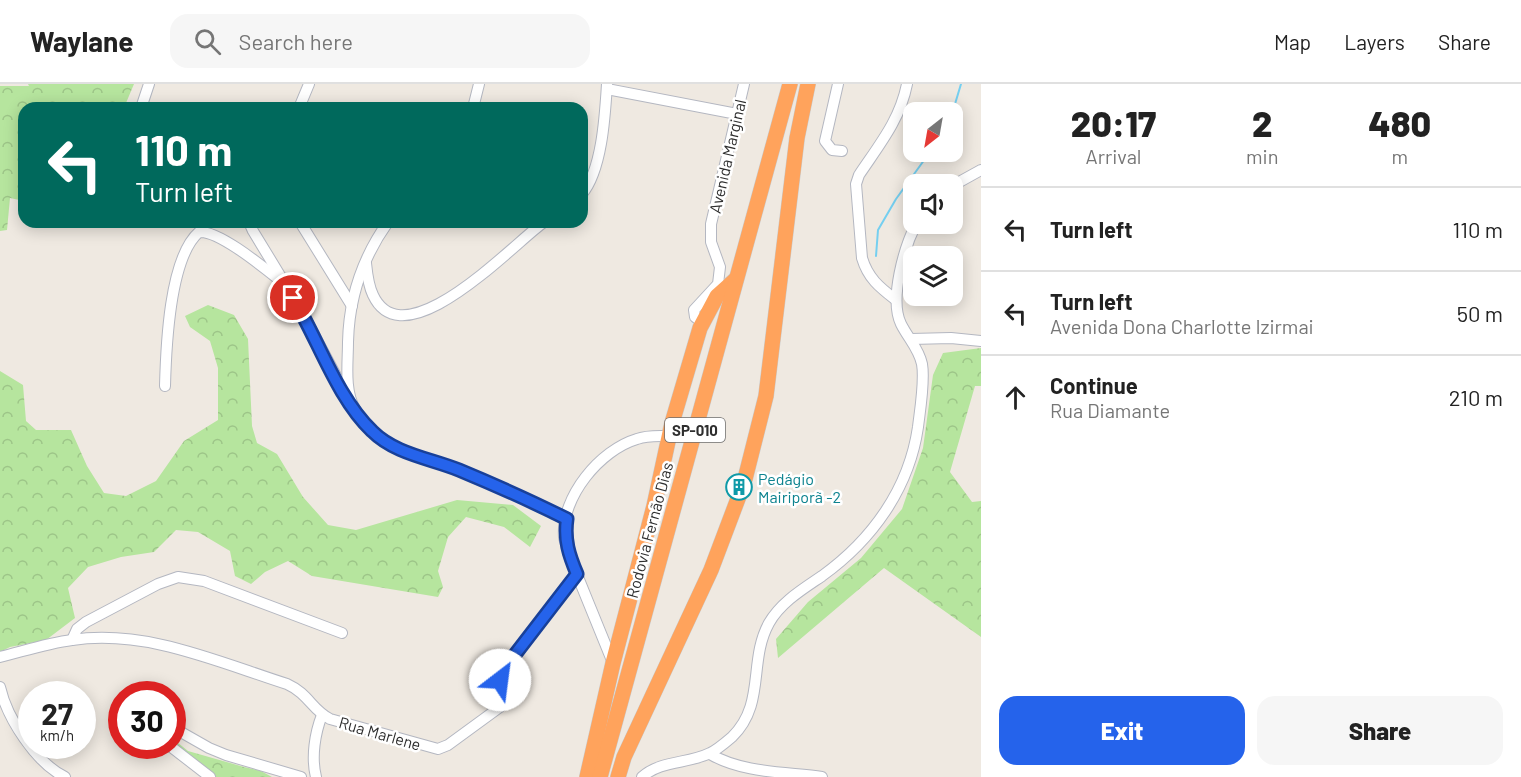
<!DOCTYPE html>
<html lang="en">
<head>
<meta charset="utf-8">
<style>
	:root { --surface:#fff; --page:#f6f6f6; --text:#222; --muted:#767676; --line:#e0e0e0; --accent:#2563eb }
	body { margin:0; font-family:Barlow,sans-serif; background:var(--page); color:var(--text); height:100vh; display:flex; flex-direction:column; font-size:22px; white-space:nowrap }
	* { box-sizing:border-box; margin:0 }
	p { font-size:20px; color:var(--muted) }
	.icon { flex:none; width:33px; height:33px; fill:none; stroke:currentColor; stroke-width:2; stroke-linecap:round; stroke-linejoin:round }
	.map { position:relative; flex:1; overflow:hidden }
	.sheet { display:flex; flex-direction:column; background:var(--surface); width:540px }
	.sheet>* { flex:none }
	.guide { position:absolute; left:18px; top:18px; width:570px; height:126px; border-radius:18px; box-shadow:0 3px 15px #0003; background:#00695c; color:#fff; overflow:hidden }
	.needle { width:39px; rotate:211deg }
	.tools { position:absolute; left:903px; top:18px; display:grid; gap:12px }
	.tools a { display:grid; place-items:center; width:60px; height:60px; border-radius:12px; background:var(--surface); box-shadow:0 3px 15px #0003; font-size:30px }
	.speed { position:absolute; left:18px; top:597px; display:flex; gap:12px; font-size:30px; font-weight:700; text-align:center }
	.speed>* { display:grid; place-content:center; width:78px; height:78px; border-radius:50%; background:var(--surface); box-shadow:0 3px 15px #0003; line-height:1 }
	.speed small { font-size:15px; font-weight:400 }
	.speed .limit { border:9px solid #d22; background:#fff; color:#111 }
	.pin { position:absolute; display:grid; place-items:center; width:51px; height:51px; color:#fff; margin:-26px; border:3px solid #fff; border-radius:50%; box-shadow:0 2px 6px #0007 }
	.me { position:absolute; width:66px; margin:-33px; rotate:30deg; stroke-linejoin:round; filter:drop-shadow(0 0 4px #0008) }
	.turn { display:flex; align-items:center; gap:21px; height:126px; padding:0 18px; font-size:27px }
	.turn .icon { width:78px; height:78px; stroke-width:2.5 }
	.turn b { display:block; font-size:42px; line-height:51px }
	.eta { display:flex; justify-content:space-evenly; align-items:center; height:102px; text-align:center }
	.eta b { font-size:36px; font-weight:800; line-height:42px }
	.action { display:flex; gap:12px; margin-top:auto; padding:12px 18px }
	.action a { flex:1; height:69px; border-radius:18px; background:var(--accent); color:#fff; font-size:24px; font-weight:800; line-height:69px; text-align:center }
	.action a+a { background:var(--page); color:var(--text) }
	ul { padding:0; list-style:none }
	li { display:flex; align-items:center; gap:18px; height:84px; padding:0 18px; border-top:2px solid var(--line) }
	li div { flex:1 }
	li b { display:block; font-size:22px }
	li em { font-style:normal }
	header { display:flex; align-items:center; gap:36px; box-sizing:border-box; height:84px; padding:0 30px; background:var(--surface); border-bottom:2px solid var(--line) }
	header strong { font-size:28px }
	nav { display:flex; gap:33px; margin-inline-start:auto; font-size:21px }
	.search { width:420px; height:54px; background:var(--page); display:flex; align-items:center; gap:15px; box-sizing:border-box; padding:0 21px; border-radius:18px; color:var(--muted); font-size:22px }
	main { display:flex; flex:1; min-height:0 }
	.map>svg:first-child { display:block }
	.forest { fill:url(#forest-crowns) }
	.lines { fill:none; stroke-linecap:round; stroke-linejoin:round }
	.stream { stroke:#75cff0; stroke-width:2 }
	.minor-casing { stroke:#b4b7c1; stroke-width:12 }
	.highway-casing { stroke:#c9c9c9; stroke-width:16 }
	.minor { stroke:#fff; stroke-width:10 }
	.highway { stroke:#ffa35c; stroke-width:15 }
	.route-casing { stroke:#184099; stroke-width:15 }
	.route { stroke:#2563eb; stroke-width:10 }
	.labels { text-anchor:middle; dominant-baseline:central; stroke-width:5; stroke-linejoin:round; paint-order:stroke }
	.shield { fill:#fff; stroke:#6d6d6d; stroke-width:1.5 }
	.shield-label { font-size:15px; font-weight:bold; fill:#2e2e2e }
	.street-label { font-size:16px; fill:#2e2e2e; stroke:#fff }
	.culture-label { font-size:16px; fill:#0d838f; stroke:#fff; text-anchor:start }
</style>
</head>
<body>
<header>
<strong>Waylane</strong>
<div class="search"><svg class="icon" aria-label="search" viewBox="0 0 24 24"><circle cx="10" cy="10" r="6"/><path d="M15 15l6 6"/></svg>Search here</div>
<nav><a>Map</a><a>Layers</a><a>Share</a></nav>
</header>
<main>
<div class="map">
<svg width="981" height="693" viewBox="0 0 981 693">
	<defs>
		<pattern id="forest-crowns" width="20" height="18" patternUnits="userSpaceOnUse" patternTransform="scale(1.5)"><rect width="20" height="18" fill="#b6e59e"/><path d="M2 6a3 3 0 1 1 6 0M12 15a3 3 0 1 1 6 0" fill="none" stroke="#9dc588"/></pattern>
	</defs>
	<rect width="100%" height="100%" fill="#efe9e1"/>
	<g class="forest">
		<path d="M28,0H134L126,19L120,24H24V117L10,114L7,146L0,147V2H29Z"/>
		<path d="M208,221L234,231L248,255L252,342L257,359L277,370L303,413L328,441L356,446L457,416L513,421L541,442L530,463L504,443L466,433L448,453L438,487L443,503L438,513L312,492L288,477L265,488L251,500L235,492L230,467L198,448L176,446L154,468L121,473L88,483L68,504L75,534L46,556L10,563L0,568V287L23,301L26,337L36,346H71L87,382L104,409L126,412L156,397L184,357L218,336V284L210,257L190,243L185,232Z"/>
		<path d="M981,264V302H975L950,388L972,418L981,417V553L884,484L778,574L776,555L808,518L861,474L902,425L923,364L933,291L943,269Z"/>
		<path d="M172,654L188,667L244,683L261,687L272,693H216L173,660Z"/>
	</g>
	<g class="lines">
		<g class="stream">
			<path d="M952,30L961,0"/>
			<path d="M876,172L878,146L896,115L930,68"/>
		</g>
		<g class="minor-casing">
			<g id="minor">
				<path d="M838,0L825,57L832,66L842,67"/>
				<path d="M607,5L737,30"/>
				<path d="M141,24L149,0"/>
				<path d="M299,24L309,0"/>
				<path d="M473,24L479,0"/>
				<path d="M952,102L981,86"/>
				<path d="M582,110C602,86 605,32 607,0"/>
				<path d="M249,138L253,147L301,226L349,316"/>
				<path d="M300,138L352,222"/>
				<path d="M388,138C363,173 349,215 348,258C348,279 344,306 355,325C377,367 423,371 463,387C498,402 532,417 566,435"/>
				<path d="M366,179C367,189 368,201 373,211C404,278 514,159 544,138"/>
				<path d="M896,216C879,203 868,194 862,174L856,100L859,91C879,61 900,36 907,0"/>
				<path d="M702,238L695,233L694,226L718,200L720,183L711,158V140L744,0"/>
				<path d="M911,255L951,254L981,257"/>
				<path d="M165,302C166,264 169,174 199,148C220,146 269,188 286,201"/>
				<path d="M72,556L77,545L86,538L158,500L178,493L204,497L342,549"/>
				<path d="M0,573C24,567 48,559 72,556C146,545 218,578 287,600C309,610 311,625 330,635L438,665L448,661L500,623C507,611 498,600 504,586L577,490"/>
				<path d="M613,579L569,471C568,465 565,459 564,453C561,413 600,366 637,355C647,351 658,352 669,352"/>
				<path d="M0,603C7,634 36,679 65,693"/>
				<path d="M172,643L209,664L226,671L301,693"/>
				<path d="M170,662L210,693"/>
				<path d="M710,670C742,689 786,688 822,693"/>
				<path d="M316,693C311,673 315,649 322,631"/>
				<path d="M642,693C661,676 688,680 710,669C717,666 725,659 732,653C766,620 748,577 769,539C781,518 803,505 822,492C872,456 909,405 918,343C920,326 925,297 922,280C919,265 908,254 901,240C889,215 904,164 916,140"/>
			</g>
		</g>
		<g class="highway-casing">
			<g id="highway">
				<path d="M745,395L766,312L797,54L808,0"/>
				<path d="M587,693L613,579L654,422L672,339L700,244L717,212L736,195"/>
				<path d="M600,693L790,0"/>
				<path d="M618,693L624,673L711,486L739,412"/>
			</g>
		</g>
		<use href="#minor" class="minor"/>
		<use href="#highway" class="highway"/>
	</g>
	<g class="lines">
		<g class="route-casing">
			<path id="route" d="M293,214C318,255 337,314 372,347C395,370 429,374 459,386C495,401 531,417 567,435C564,456 569,471 577,490L510,577L504,586L500,596"/>
		</g>
		<use href="#route" class="route"/>
	</g>
	<defs>
		<g id="building-ring" transform="scale(1.35)"><circle r="9.5" fill="#fff" stroke="#0f9aa8" stroke-width="1.5"/><path d="M-4-6H4V6H1V3H-1V6H-4ZM-2.5-4.3h1.7v1.8h-1.7ZM.8-4.3h1.7v1.8H.8ZM-2.5-1h1.7V.8h-1.7ZM.8-1h1.7V.8H.8Z" fill="#0f9aa8"/></g>
	</defs>
	<g fill-rule="evenodd">
		<use href="#building-ring" x="739" y="403"/>
	</g>
	<g class="labels">
		<rect class="shield" x="665" y="334" width="60" height="24" rx="4.5"/>
		<g class="shield-label">
			<text x="695" y="346">SP-010</text>
		</g>
		<g class="street-label">
			<text transform="translate(727 72) rotate(-77)">Avenida Marginal</text>
			<text transform="translate(649 446) rotate(-75)">Rodovia Fernão Dias</text>
			<text transform="translate(380 649) rotate(16)">Rua Marlene</text>
		</g>
		<g class="culture-label">
			<text x="758" y="394">Pedágio<tspan x="758" dy="18">Mairiporã -2</tspan></text>
		</g>
	</g>
</svg>
<div class="tools">
<a><svg class="needle" viewBox="-14 -14 28 28"><path d="M0-13l5 13h-10z" fill="#e53935"/><path d="M0 13l5-13h-10z" fill="#767676"/></svg></a>
<a><svg class="icon" aria-label="sound" viewBox="0 0 24 24"><path d="M4 9h4l5-4v14l-5-4H4zM17 9q2 3 0 6"/></svg></a>
<a><svg class="icon" aria-label="layers" viewBox="0 0 24 24"><path d="M12 4l9 5-9 5-9-5zM3 14l9 5 9-5"/></svg></a>
</div>
<div class="speed"><div>27<small>km/h</small></div><div class="limit">30</div></div>
<div class="pin" style="left:293px;top:214px;background:#d93025"><svg class="icon" aria-label="arrive" viewBox="0 0 24 24"><path d="M6 21V4h12l-3 4 3 4H6"/></svg></div>
<svg class="me" style="left:500px;top:596px" viewBox="-20 -20 40 40"><circle r="19" fill="#fff"/><path d="M0-13L10 11 0 6-10 11z" fill="#2563eb"/></svg>
<div class="guide">
<div class="turn"><svg class="icon" aria-label="left" viewBox="0 0 24 24"><path d="M17 20v-9H6M10 6l-5 5 5 5"/></svg><div><b>110 m</b>Turn left</div></div>
</div>
</div>
<section class="sheet">
<div class="eta">
<div><b>20:17</b><p>Arrival</p></div>
<div><b>2</b><p>min</p></div>
<div><b>480</b><p>m</p></div>
</div>
<ul>
<li><svg class="icon" aria-label="left" viewBox="0 0 24 24"><path d="M17 20v-9H6M10 6l-5 5 5 5"/></svg><div><b>Turn left</b></div><em>110 m</em></li>
<li><svg class="icon" aria-label="left" viewBox="0 0 24 24"><path d="M17 20v-9H6M10 6l-5 5 5 5"/></svg><div><b>Turn left</b><p>Avenida Dona Charlotte Izirmai</p></div><em>50 m</em></li>
<li><svg class="icon" aria-label="ahead" viewBox="0 0 24 24"><path d="M12 20V5M6 11l6-6 6 6"/></svg><div><b>Continue</b><p>Rua Diamante</p></div><em>210 m</em></li>
</ul>
<div class="action"><a>Exit</a><a>Share</a></div>
</section>
</main>
</body>
</html>
